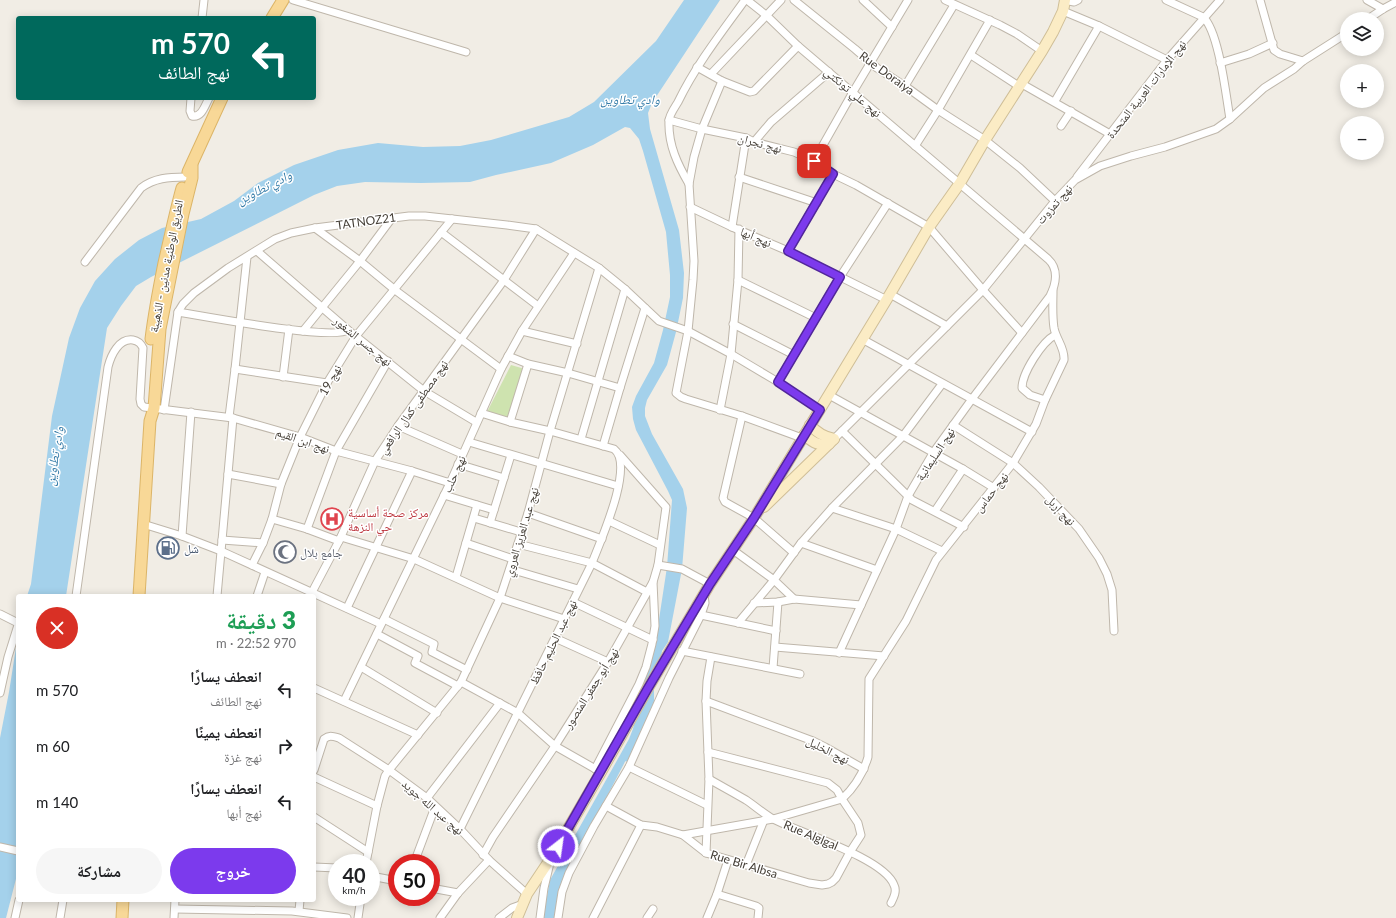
<!DOCTYPE html>
<html lang="ar">
<head>
<meta charset="utf-8">
<style>
	:root { --surface:#fff; --page:#f6f6f6; --text:#202124; --muted:#757577; --accent:#7c3aed }
	body { margin:0; font-family:Lato,"Noto Naskh Arabic",sans-serif; background:var(--page); color:var(--text); direction:rtl; height:100vh; display:flex; flex-direction:column; font-size:15px; white-space:nowrap }
	* { box-sizing:border-box; margin:0 }
	p { font-size:13px; color:var(--muted) }
	.icon { flex:none; width:22px; height:22px; fill:none; stroke:currentColor; stroke-width:2; stroke-linecap:round; stroke-linejoin:round }
	.map { position:relative; flex:1; overflow:hidden; direction:ltr }
	.sheet { position:absolute; left:16px; top:594px; width:300px; height:308px; display:flex; flex-direction:column; background:var(--surface); border-radius:4px; box-shadow:0 2px 10px #0003; direction:rtl }
	.sheet>* { flex:none }
	.banner { position:absolute; left:16px; top:16px; width:300px; height:84px; border-radius:4px; box-shadow:0 2px 10px #0003; direction:rtl; background:#00695c; color:#fff; overflow:hidden }
	.controls { position:absolute; left:1340px; top:12px; display:grid; gap:8px }
	.controls a { display:grid; place-items:center; width:44px; height:44px; border-radius:50%; background:var(--surface); box-shadow:0 2px 10px #0003; font-size:20px }
	.speed { position:absolute; left:328px; top:854px; display:flex; gap:8px; font-size:20px; font-weight:700; text-align:center }
	.speed>* { display:grid; place-content:center; width:52px; height:52px; border-radius:50%; background:var(--surface); box-shadow:0 2px 10px #0003; line-height:1 }
	.speed small { font-size:10px; font-weight:400 }
	.speed .limit { border:6px solid #d22; background:#fff; color:#111 }
	.pin { position:absolute; display:grid; place-items:center; width:34px; height:34px; color:#fff; margin:-17px; border-radius:8px; box-shadow:0 2px 6px #0006 }
	.me { position:absolute; width:44px; margin:-22px; rotate:30deg; stroke-linejoin:round; filter:drop-shadow(0 0 3px #0008) }
	.turn { display:flex; align-items:center; gap:14px; height:84px; padding:0 20px; font-size:18px }
	.turn .icon { width:52px; height:52px; stroke-width:2.5 }
	.turn b { display:block; font-size:28px; line-height:34px }
	.round { display:grid; place-items:center; flex:none; width:42px; height:42px; border-radius:21px; background:var(--page) }
	.head { display:flex; align-items:center; justify-content:space-between; height:68px; padding:0 20px }
	h1 { font-size:24px; font-weight:800; line-height:30px; color:#1e9e55 }
	.action { display:flex; gap:8px; margin-top:auto; padding:8px 20px }
	.action a { flex:1; height:46px; border-radius:24px; background:var(--accent); color:#fff; font-size:16px; font-weight:800; line-height:46px; text-align:center }
	.action a+a { background:var(--page); color:var(--text) }
	ul { padding:0; list-style:none }
	li { display:flex; align-items:center; gap:12px; height:56px; padding:0 20px }
	li div { flex:1 }
	li b { display:block; font-size:15px }
	li em { font-style:normal }
	.map>svg:first-child { display:block }
	.green { fill:#cee3af }
	.water { fill:#a4d1eb }
	.lines { fill:none; stroke-linecap:round; stroke-linejoin:round }
	.river { stroke:#a4d1eb; stroke-width:11 }
	.street-casing { stroke:#bfb7ab; stroke-width:9 }
	.secondary-casing { stroke:#cfbe97; stroke-width:12 }
	.primary-casing { stroke:#dcb568; stroke-width:13 }
	.street { stroke:#fff; stroke-width:7 }
	.secondary { stroke:#fbecc5; stroke-width:10 }
	.primary { stroke:#f8d897; stroke-width:11 }
	.route-casing { stroke:#51269a; stroke-width:10 }
	.route { stroke:#7c3aed; stroke-width:7 }
	.labels { text-anchor:middle; dominant-baseline:central; stroke-width:3; stroke-linejoin:round; paint-order:stroke }
	.street-label { font-size:12px; fill:#433d35; stroke:#fff }
	.health-label { font-size:12px; fill:#be3a42; stroke:#fff; text-anchor:start }
	.service-label { font-size:12px; fill:#4e5e75; stroke:#fff; text-anchor:start }
	.worship-label { font-size:12px; fill:#5b616d; stroke:#fff; text-anchor:start }
	.water-label { font-size:13px; font-style:italic; fill:#357ca8; stroke:#fff }
</style>
</head>
<body>
<div class="map">
<svg width="1396" height="918" viewBox="0 0 1396 918">
	<rect width="100%" height="100%" fill="#f1ede5"/>
	<path class="green" d="M511,365L525,369L509,419L487,412Z"/>
	<g class="water">
		<path d="M684,0H720L652,103L648,113L650,129L679,230L684,273L683,298L676,332L667,365L647,400L645,408V416L652,434L683,489L687,508L682,569L668,642L662,651L661,659L641,690L656,639L667,567L672,500L668,491L636,430L633,419L632,407L636,396L654,363L663,330L670,297V275L666,232L643,151L639,139L630,128L625,127L593,145L551,163L496,175L470,182L421,183L365,182L337,186L314,195L151,277L136,286L121,306L107,328L66,596H27L31,584L52,416L69,338L80,308L95,281L115,259L139,240L162,228L201,219L234,201L258,183L294,165L338,150L378,143L423,147L460,146L491,140L569,117L594,102L656,41Z"/>
		<path d="M18,635V871L6,918H0V738L9,692Z"/>
		<path d="M654,689V706L564,879L557,918H543L550,880L629,739L640,711Z"/>
	</g>
	<g class="lines">
		<path class="river" d="M627,756L637,738L640,723"/>
		<g class="street-casing">
			<g id="street">
				<path d="M293,0L466,52"/>
				<path d="M747,0L767,16L798,46L1048,259C1059,269 1056,284 1050,296L972,399L933,453L908,496L896,529L839,653"/>
				<path d="M794,0L855,49L877,68L905,86L938,110L985,140L1020,168L1055,201"/>
				<path d="M863,0L892,27"/>
				<path d="M945,0L1000,25L1017,34L1042,51"/>
				<path d="M1064,0L1074,2L1078,0"/>
				<path d="M1166,0L1203,17C1219,31 1226,96 1230,119"/>
				<path d="M1260,0L1274,50L1280,54L1303,61"/>
				<path d="M1367,0L1383,9"/>
				<path d="M1063,11L1099,26L1167,60"/>
				<path d="M202,18L204,0"/>
				<path d="M1368,19L1383,9L1396,2"/>
				<path d="M971,55L1020,87"/>
				<path d="M1220,63L1249,54L1273,43"/>
				<path d="M697,67L722,81L750,92L754,91L798,46"/>
				<path d="M711,74L781,0"/>
				<path d="M722,81L702,129L694,157L689,184L694,261L693,280L688,331L676,393L681,397L686,399L742,416L802,438"/>
				<path d="M1022,84L1110,134"/>
				<path d="M905,86L954,5"/>
				<path d="M191,98L190,111L192,116C202,118 205,105 209,98"/>
				<path d="M1055,101L1099,26"/>
				<path d="M669,120L702,129L746,138L754,142L794,152L814,161L833,174L856,185L922,223L929,227L983,290L1022,333"/>
				<path d="M1061,126L1071,111"/>
				<path d="M754,142L771,122L829,72"/>
				<path d="M915,146L938,110L990,20"/>
				<path d="M814,161L853,92L908,0"/>
				<path d="M739,177L817,203"/>
				<path d="M1077,177L1167,60L1220,0"/>
				<path d="M689,184C678,165 668,145 669,121C669,115 675,107 678,102C696,65 721,33 745,0"/>
				<path d="M690,207L732,227L788,251L887,300"/>
				<path d="M732,227L746,138"/>
				<path d="M315,228L360,261L395,290L501,369"/>
				<path d="M441,232L538,306"/>
				<path d="M257,251L348,330L424,391L476,422"/>
				<path d="M788,251L833,174"/>
				<path d="M85,262L141,188C154,178 169,177 185,177"/>
				<path d="M738,280L816,318"/>
				<path d="M890,294L947,326"/>
				<path d="M178,312C203,316 334,341 348,330"/>
				<path d="M733,324L794,355"/>
				<path d="M303,331L360,261L392,218"/>
				<path d="M522,331L577,344"/>
				<path d="M862,339L1032,432"/>
				<path d="M508,356L528,364L568,373L620,388"/>
				<path d="M235,369L327,383"/>
				<path d="M283,377L289,329"/>
				<path d="M778,382L840,277L888,203"/>
				<path d="M829,395L963,469L994,488"/>
				<path d="M1045,400L1030,395L1022,388C1022,373 1042,342 1055,335"/>
				<path d="M164,410L178,312L183,304L194,293L228,268L275,239L291,233L315,228L409,216H425L507,225L536,229L599,268L626,290L659,321L688,331L731,354L778,382L820,410"/>
				<path d="M720,410L731,354L738,280L739,229"/>
				<path d="M742,416L723,498L725,502L754,518L794,553"/>
				<path d="M229,417L235,369L247,257"/>
				<path d="M510,422L528,364"/>
				<path d="M953,425L1013,463L1039,487L1079,529L1099,558L1107,574L1112,590L1114,631"/>
				<path d="M398,426L462,454"/>
				<path d="M842,431L912,500L964,527"/>
				<path d="M581,439L625,289"/>
				<path d="M834,439L983,290L1055,201L1075,180L1100,166L1131,156L1165,147L1216,129L1230,119L1264,88L1294,69L1303,61L1347,33"/>
				<path d="M469,442L618,486"/>
				<path d="M603,446L620,388L645,308"/>
				<path d="M458,464L504,478"/>
				<path d="M228,474L281,484"/>
				<path d="M444,495L494,510"/>
				<path d="M832,508L896,529L942,551"/>
				<path d="M935,511L963,469"/>
				<path d="M528,513L602,539"/>
				<path d="M474,518L521,532"/>
				<path d="M272,519L307,529L339,541"/>
				<path d="M609,521L660,545"/>
				<path d="M490,523L511,455"/>
				<path d="M143,524L182,536L221,551L381,624"/>
				<path d="M307,529L336,451L388,361"/>
				<path d="M182,536L191,412"/>
				<path d="M341,537L414,559L500,598L564,619"/>
				<path d="M222,540L263,543"/>
				<path d="M466,543L513,559"/>
				<path d="M801,543L877,570"/>
				<path d="M518,544L592,563L647,592"/>
				<path d="M733,550L774,580L794,599"/>
				<path d="M252,565L263,543L272,519L281,484L300,437L327,383L356,336L452,219"/>
				<path d="M658,565L682,569L710,584"/>
				<path d="M510,569L578,589"/>
				<path d="M456,577L477,505"/>
				<path d="M76,596L108,367C111,355 119,338 133,340C139,341 141,344 143,348L140,399L141,404L144,407L233,418L300,437L336,451L412,471L450,483"/>
				<path d="M217,596L233,418"/>
				<path d="M257,596L265,572"/>
				<path d="M310,596L339,541L375,461L398,426L504,280L536,229"/>
				<path d="M573,602L653,640"/>
				<path d="M754,603L778,602L794,599L861,605"/>
				<path d="M347,608L412,471"/>
				<path d="M0,614L18,623"/>
				<path d="M701,615L776,631"/>
				<path d="M384,619L434,644L432,652L467,670"/>
				<path d="M738,623L774,580L801,543L832,508L903,436L942,384"/>
				<path d="M377,634L418,656L415,663L458,686"/>
				<path d="M555,638L608,662"/>
				<path d="M775,647L884,656"/>
				<path d="M682,651L800,674"/>
				<path d="M361,667L437,713"/>
				<path d="M773,668L778,602"/>
				<path d="M461,682L518,713L555,746L599,771"/>
				<path d="M314,688L418,735"/>
				<path d="M0,693L8,657L18,625"/>
				<path d="M344,701L450,483L501,369L522,331L574,253"/>
				<path d="M706,701L813,741L825,747L864,769"/>
				<path d="M629,767L707,805"/>
				<path d="M595,769L639,684L646,667L652,644L655,626L653,582"/>
				<path d="M314,770L324,739C329,735 332,736 339,738L389,770L427,798L460,829L489,860L527,894"/>
				<path d="M314,777L377,806"/>
				<path d="M709,779C721,786 734,793 746,800C755,806 764,814 773,819C800,833 884,858 894,885C897,891 894,897 891,903"/>
				<path d="M427,798L500,703"/>
				<path d="M606,806L641,825L657,827L683,835L706,853L809,883L822,885L828,884L832,882L836,878L850,852L861,835L858,823L842,799C855,787 863,774 868,757L869,679L906,621L936,560L1013,463L1036,424L1045,400L1064,360C1065,348 1056,339 1054,328C1052,315 1053,302 1053,290"/>
				<path d="M314,817L368,852"/>
				<path d="M460,829L592,563C600,542 635,465 614,449L550,431L510,422L481,413"/>
				<path d="M683,835L773,819L842,799L837,790L828,783L708,752"/>
				<path d="M0,847L18,851"/>
				<path d="M706,853L709,779L706,701L707,681L711,657"/>
				<path d="M483,855L493,837L555,746L608,662L653,582L658,565L666,507L620,455"/>
				<path d="M366,863L377,806L385,776L389,770L461,682L500,598L528,513L550,431L599,268"/>
				<path d="M414,863L435,807"/>
				<path d="M746,865L764,820"/>
				<path d="M314,867L337,868"/>
				<path d="M371,876L397,881"/>
				<path d="M431,888L458,893"/>
				<path d="M717,894L756,906L759,908L758,918"/>
				<path d="M175,909L292,911L347,918"/>
				<path d="M299,911L300,900"/>
				<path d="M15,918L19,900"/>
				<path d="M60,918L63,900"/>
				<path d="M174,918L175,900"/>
				<path d="M358,918L361,897"/>
				<path d="M440,918L458,893L489,860"/>
				<path d="M499,918L512,908L523,904"/>
				<path d="M540,918L544,888L550,863"/>
				<path d="M558,918L562,892L569,873L594,826L629,767L669,678L701,615L705,603L704,595"/>
				<path d="M593,918L641,825"/>
				<path d="M647,918L653,909"/>
				<path d="M707,918L717,894L728,860"/>
			</g>
		</g>
		<g class="secondary-casing">
			<g id="secondary">
				<path d="M810,425C817,433 824,437 834,439"/>
				<path d="M804,435C813,442 817,446 829,444"/>
				<path d="M764,507L834,439"/>
				<path d="M517,918L527,894L551,858L601,772L648,688L710,584L754,518L890,294L929,227L960,183L985,140L1042,51L1053,32L1063,11L1065,0"/>
			</g>
		</g>
		<g class="primary-casing">
			<g id="primary">
				<path d="M272,18L283,0"/>
				<path d="M188,172L222,98"/>
				<path d="M151,339C154,314 159,288 164,263C170,238 175,213 182,188"/>
				<path d="M139,596L150,421L154,408L160,329L183,214L192,178V166"/>
				<path d="M122,918L123,900"/>
			</g>
		</g>
		<use href="#street" class="street"/>
		<use href="#secondary" class="secondary"/>
		<use href="#primary" class="primary"/>
	</g>
	<g class="lines">
		<g class="route-casing">
			<path id="route" d="M558,846L648,688L710,584L754,518L820,410L778,382L840,277L788,251L833,174L814,161"/>
		</g>
		<use href="#route" class="route"/>
	</g>
	<defs>
		<g id="hospital-ring" transform="scale(1.15)"><circle r="9.5" fill="#fff" stroke="#e0444e" stroke-width="1.5"/><path d="M-5-5h3v3.5h4V-5h3V5h-3V1.5h-4V5h-3Z" fill="#e0444e"/></g>
		<g id="fuel-ring" transform="scale(1.15)"><circle r="9.5" fill="#fff" stroke="#5c6f8a" stroke-width="1.5"/><path d="M-5.5-6h7V0h2V4h1.3V-2.5L3-4.5l.8-.8L6-3V5H2.5V1h-1V6h-7ZM-4.2-4.7v3.2H.2V-4.7Z" fill="#5c6f8a"/></g>
		<g id="mosque-ring" transform="scale(1.15)"><circle r="9.5" fill="#fff" stroke="#6b7280" stroke-width="1.5"/><path d="M3.5-4.9A6 6 0 1 0 3.5 4.9A5 5 0 1 1 3.5-4.9Z" fill="#6b7280"/></g>
	</defs>
	<g fill-rule="evenodd">
		<use href="#hospital-ring" x="332" y="519"/>
		<use href="#fuel-ring" x="168" y="548"/>
		<use href="#mosque-ring" x="285" y="552"/>
	</g>
	<g class="labels">
		<g class="street-label">
			<text transform="translate(887 73) rotate(36)">Rue Doraiya</text>
			<text transform="translate(1146 89) rotate(-52)">نهج الإمارات العربية المتحدة</text>
			<text transform="translate(853 92) rotate(40)">نهج علي تونكتي</text>
			<text transform="translate(760 143) rotate(15)">نهج نجران</text>
			<text transform="translate(1054 204) rotate(-49)">نهج تمزوت</text>
			<text transform="translate(366 221) rotate(-8)">TATNOZ21</text>
			<text transform="translate(756 237) rotate(23)">نهج أبها</text>
			<text transform="translate(166 266) rotate(-79)">الطريق الوطنية مدنين - الذهيبة</text>
			<text transform="translate(363 341) rotate(39)">نهج جسر الشغور</text>
			<text transform="translate(330 380) rotate(-61)">نهج 19</text>
			<text transform="translate(413 407) rotate(-55)">نهج مصطفى كمال الرافعي</text>
			<text transform="translate(303 440) rotate(19)">نهج ابن القيم</text>
			<text transform="translate(935 454) rotate(-57)">نهج السليمانية</text>
			<text transform="translate(454 474) rotate(-66)">نهج حلب</text>
			<text transform="translate(991 492) rotate(-52)">نهج حماس</text>
			<text transform="translate(1061 510) rotate(47)">نهج إربل</text>
			<text transform="translate(521 532) rotate(-73)">نهج عبد العزيز العروي</text>
			<text transform="translate(553 642) rotate(-64)">نهج عبد الحليم حافظ</text>
			<text transform="translate(591 688) rotate(-58)">نهج أبو جعفر المنصور</text>
			<text transform="translate(828 750) rotate(27)">نهج الخليل</text>
			<text transform="translate(433 807) rotate(41)">نهج عبد الله جويد</text>
			<text transform="translate(811 835) rotate(23)">Rue Alglgal</text>
			<text transform="translate(744 864) rotate(17)">Rue Bir Albsa</text>
		</g>
		<g class="health-label">
			<text x="348" y="512">مركز صحة أساسية<tspan x="348" dy="14">حي النزهة</tspan></text>
		</g>
		<g class="service-label">
			<text x="184" y="548">شل</text>
		</g>
		<g class="worship-label">
			<text x="300" y="552">جامع بلال</text>
		</g>
		<g class="water-label">
			<text x="630" y="99">وادي تطاوين</text>
			<text transform="translate(264 187) rotate(-27)">وادي تطاوين</text>
			<text transform="translate(54 456) rotate(-81)">وادي تطاوين</text>
		</g>
	</g>
</svg>
<div class="controls">
<a><svg class="icon" aria-label="layers" viewBox="0 0 24 24"><path d="M12 4l9 5-9 5-9-5zM3 14l9 5 9-5"/></svg></a>
<a>+</a>
<a>−</a>
</div>
<div class="speed"><div>40<small>km/h</small></div><div class="limit">50</div></div>
<div class="pin" style="left:814px;top:161px;background:#d93025"><svg class="icon" aria-label="arrive" viewBox="0 0 24 24"><path d="M6 21V4h12l-3 4 3 4H6"/></svg></div>
<svg class="me" style="left:558px;top:846px" viewBox="-20 -20 40 40"><circle r="17" fill="#7c3aed" stroke="#fff" stroke-width="3"/><path d="M0-11L8 9 0 5-8 9z" fill="#fff"/></svg>
<div class="banner">
<div class="turn"><svg class="icon" aria-label="left" viewBox="0 0 24 24"><path d="M17 20v-9H6M10 6l-5 5 5 5"/></svg><div><b>570 m</b>نهج الطائف</div></div>
</div>
<section class="sheet">
<div class="head"><div><h1>3 دقيقة</h1><p>970 m · 22:52</p></div><a class="round" style="background:#d93025;color:#fff"><svg class="icon" aria-label="close" viewBox="0 0 24 24"><path d="M6 6l12 12M18 6L6 18"/></svg></a></div>
<ul>
<li><svg class="icon" aria-label="left" viewBox="0 0 24 24"><path d="M17 20v-9H6M10 6l-5 5 5 5"/></svg><div><b>انعطف يسارًا</b><p>نهج الطائف</p></div><em>570 m</em></li>
<li><svg class="icon" aria-label="right" viewBox="0 0 24 24"><path d="M7 20v-9h11M14 6l5 5-5 5"/></svg><div><b>انعطف يمينًا</b><p>نهج غزة</p></div><em>60 m</em></li>
<li><svg class="icon" aria-label="left" viewBox="0 0 24 24"><path d="M17 20v-9H6M10 6l-5 5 5 5"/></svg><div><b>انعطف يسارًا</b><p>نهج أبها</p></div><em>140 m</em></li>
</ul>
<div class="action"><a>خروج</a><a>مشاركة</a></div>
</section>
</div>
</body>
</html>
